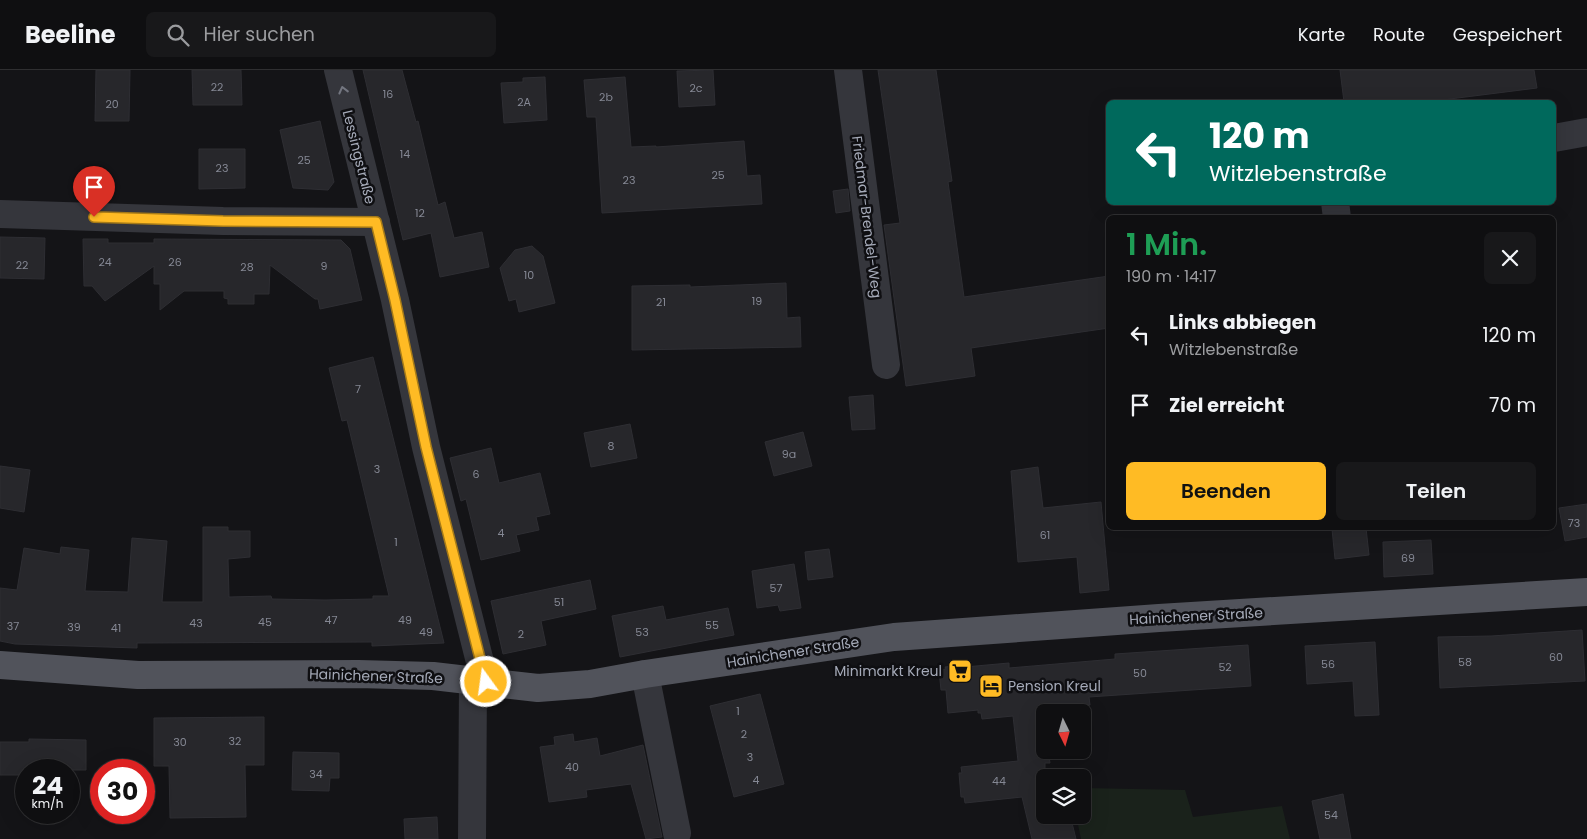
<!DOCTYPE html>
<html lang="de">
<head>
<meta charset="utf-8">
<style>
	:root { --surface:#0f0f11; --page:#18181a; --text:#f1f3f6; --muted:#9b9c9f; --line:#2f2f31; --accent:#ffbb24 }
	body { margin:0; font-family:Poppins,sans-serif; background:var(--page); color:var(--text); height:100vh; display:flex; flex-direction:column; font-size:19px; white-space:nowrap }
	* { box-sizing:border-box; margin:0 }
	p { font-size:16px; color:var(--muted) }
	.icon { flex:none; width:28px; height:28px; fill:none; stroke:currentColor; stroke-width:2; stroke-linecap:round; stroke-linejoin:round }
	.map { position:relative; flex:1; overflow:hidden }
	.side { position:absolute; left:1106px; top:145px; width:450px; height:315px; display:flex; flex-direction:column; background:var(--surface); border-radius:8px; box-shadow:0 5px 20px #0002,0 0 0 1px var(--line) }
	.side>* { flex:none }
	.hud { position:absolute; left:1106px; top:30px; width:450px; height:105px; border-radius:8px; box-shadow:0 5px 20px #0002,0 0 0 1px var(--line); background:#00695c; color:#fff; overflow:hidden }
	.needle { width:32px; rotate:175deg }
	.tools { position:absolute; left:1036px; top:634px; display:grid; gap:10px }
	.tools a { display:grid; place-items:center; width:55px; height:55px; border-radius:8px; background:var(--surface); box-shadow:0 5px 20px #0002,0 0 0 1px var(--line); font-size:25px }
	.speed { position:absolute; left:15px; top:689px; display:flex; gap:10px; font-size:25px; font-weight:700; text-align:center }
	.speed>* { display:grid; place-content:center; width:65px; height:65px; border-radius:50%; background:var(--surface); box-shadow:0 5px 20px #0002,0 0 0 1px var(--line); line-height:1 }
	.speed small { font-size:12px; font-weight:400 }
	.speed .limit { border:8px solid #d22; background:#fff; color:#111 }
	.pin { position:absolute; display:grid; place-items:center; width:42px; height:42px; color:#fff; margin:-51px -21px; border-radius:50% 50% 50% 0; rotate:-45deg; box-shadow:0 0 5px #0007 }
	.pin .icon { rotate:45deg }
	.me { position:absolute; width:55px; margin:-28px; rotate:346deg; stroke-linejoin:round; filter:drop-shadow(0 0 4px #0008) }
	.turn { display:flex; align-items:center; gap:18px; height:105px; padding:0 20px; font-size:22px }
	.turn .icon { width:65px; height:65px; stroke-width:2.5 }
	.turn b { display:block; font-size:35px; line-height:42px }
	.round { display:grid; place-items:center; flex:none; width:52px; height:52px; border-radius:8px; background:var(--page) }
	.headline { display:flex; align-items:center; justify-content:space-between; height:85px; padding:0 20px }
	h1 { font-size:30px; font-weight:600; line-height:38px; color:#1e9e55 }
	.action { display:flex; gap:10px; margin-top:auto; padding:10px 20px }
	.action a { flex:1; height:58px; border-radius:8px; background:var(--accent); color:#111; font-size:20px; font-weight:600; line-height:58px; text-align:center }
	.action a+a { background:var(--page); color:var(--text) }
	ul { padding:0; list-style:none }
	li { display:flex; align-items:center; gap:15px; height:70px; padding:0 20px }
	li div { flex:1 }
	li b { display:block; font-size:19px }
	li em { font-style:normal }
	header { display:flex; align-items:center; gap:30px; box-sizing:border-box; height:70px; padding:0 25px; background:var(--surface); border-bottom:1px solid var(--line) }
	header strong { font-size:24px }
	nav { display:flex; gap:28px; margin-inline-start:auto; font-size:18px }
	.search { width:350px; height:45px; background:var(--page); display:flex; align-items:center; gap:12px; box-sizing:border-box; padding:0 18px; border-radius:8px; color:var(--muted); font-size:19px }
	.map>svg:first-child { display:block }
	.green { fill:#1a221b }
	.building { fill:#27272b; stroke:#2e2e33 }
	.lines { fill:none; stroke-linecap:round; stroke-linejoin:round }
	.minor { stroke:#35363c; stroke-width:28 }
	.major { stroke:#51535b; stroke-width:28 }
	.oneway { stroke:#737680 }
	.route-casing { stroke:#a67a17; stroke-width:12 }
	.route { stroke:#ffbb24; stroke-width:9 }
	.labels { text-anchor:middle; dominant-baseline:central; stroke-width:5; stroke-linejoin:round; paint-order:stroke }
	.number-label { font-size:11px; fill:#858894 }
	.street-label { font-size:14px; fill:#a5aab8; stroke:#0f0f12 }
	.poi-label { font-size:14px; fill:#a5aab8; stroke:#0f0f12; text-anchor:end }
</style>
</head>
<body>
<header>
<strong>Beeline</strong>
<div class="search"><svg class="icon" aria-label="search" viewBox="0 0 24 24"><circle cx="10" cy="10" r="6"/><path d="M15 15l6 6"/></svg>Hier suchen</div>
<nav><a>Karte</a><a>Route</a><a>Gespeichert</a></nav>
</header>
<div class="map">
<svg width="1587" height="769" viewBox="0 0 1587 769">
	<rect width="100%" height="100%" fill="#141417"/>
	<path class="green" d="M1083,718L1185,720L1193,747L1282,736L1290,769H1081L1076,745H1082Z"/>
	<g class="building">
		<path d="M96,0H130L129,51H95Z"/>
		<path d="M192,0H241L242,35H193Z"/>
		<path d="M363,0H402L416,52L418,51L438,135L445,132L454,168L482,162L489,197L440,207L431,163L403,170Z"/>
		<path d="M713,0L715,35L679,37L677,1Z"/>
		<path d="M878,0H936L952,111L948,112L964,227L1109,206V258L971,278L975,306L906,316L884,155L900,153Z"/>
		<path d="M1340,0H1534L1537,18L1426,32H1344Z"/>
		<path d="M545,7L547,50L504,53L501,13L523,12V8Z"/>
		<path d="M625,7L631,77L656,76V77L744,71L747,106L760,105L762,134L602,143L596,47H587L584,10Z"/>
		<path d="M320,51L334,112L328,120L293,118L280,60Z"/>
		<path d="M199,79H245V118L199,119Z"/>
		<path d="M848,119L850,141L836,143L833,121Z"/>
		<path d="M0,167L45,168L44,209L0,208Z"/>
		<path d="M83,169H108V173H154V169L341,170L350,179L362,230L320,239L318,229H315L270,195L269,224H254V234H228V229L224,228V221H184L160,240V214H154V196L105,231L92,216H84Z"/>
		<path d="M532,176L543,186L555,233L519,242L516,229L509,231L500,198L515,180Z"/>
		<path d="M786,213L787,248L800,247L801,277L632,280V216L690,215V217Z"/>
		<path d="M373,287L444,573L372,576V572L137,573V578L15,574L0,571V518L17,520L24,478L60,484L61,477L89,480L85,521L128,522L132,468L167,471L162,532H203V457H228V461H250V487L228,489L229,527L271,526L272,529L325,530L373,529V526H389L347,350L342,351L329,298Z"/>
		<path d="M873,325L875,359L852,360L849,327Z"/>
		<path d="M630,354L637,388L591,397L584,363Z"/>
		<path d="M803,362L812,396L774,406L765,372Z"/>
		<path d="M491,378L499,413L540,403L550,444L536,447L539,460L516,465L520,481L481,490L466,429L461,431L450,388Z"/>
		<path d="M0,396L30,400L24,442L0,438Z"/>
		<path d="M1038,397L1043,438L1101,432L1109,520L1080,523L1077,487L1018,492L1011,401Z"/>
		<path d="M1587,434V467L1565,471L1559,438Z"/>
		<path d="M1345,458H1366L1369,485L1335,489L1332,459Z"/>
		<path d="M1431,470L1433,504L1384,507L1383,472Z"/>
		<path d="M829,479L833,507L808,510L805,482Z"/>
		<path d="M794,494L801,538L780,541L778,535L757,538L752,501Z"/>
		<path d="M590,510L596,539L541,551L546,575L503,584L491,531Z"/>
		<path d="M663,536L666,550L728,538L734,565L620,587L612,546Z"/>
		<path d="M1582,560L1585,611L1440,618L1438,567L1491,566Z"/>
		<path d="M1375,572L1379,645L1355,646L1353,611L1307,614L1305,576Z"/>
		<path d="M1248,575L1251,616L1089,627L1090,635L1076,636V642H1045V680H1048L1050,693H1045V745H1070L1076,769H1032L1022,727L965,733L964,727H961L959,703H962L961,697L1018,691L1013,646L982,649L981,643H978V640L948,643L946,620H941L939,600L946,599L945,597L965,595V597L1009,593V598L1115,589V584Z"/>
		<path d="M760,624L784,714L734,727L710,636Z"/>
		<path d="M264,647V695H245L246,747L170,748L169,696H154V648Z"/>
		<path d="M573,664L574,672L597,668L600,686L643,675L662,767L646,769L631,714L586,720L587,727L549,732L540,677L555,675L554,667Z"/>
		<path d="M29,669L86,670V700H26V705H0V672H29Z"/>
		<path d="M293,682L339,683V708H330L329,721L292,720Z"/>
		<path d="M1343,724L1351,769H1320L1312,731Z"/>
		<path d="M437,747L438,769H405L404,749Z"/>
	</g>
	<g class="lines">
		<g class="minor">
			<path d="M338,0L395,230L426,377L485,612"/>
			<path d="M848,0L886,295"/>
			<path d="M1554,68L1587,62"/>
			<path d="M1335,132L1337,148"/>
			<path d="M0,144L223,151L376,152"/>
			<path d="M645,604L677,763"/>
			<path d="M472,769L473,611"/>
		</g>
		<path class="major" d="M0,595L138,605L358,604L433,606L538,618L590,614L645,604L894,567L1159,548L1587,522"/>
	</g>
	<defs><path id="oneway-chevron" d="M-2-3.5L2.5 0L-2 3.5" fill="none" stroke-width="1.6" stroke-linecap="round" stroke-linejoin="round" transform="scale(1.25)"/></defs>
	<use class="oneway" href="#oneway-chevron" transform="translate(343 20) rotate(-104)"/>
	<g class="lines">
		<g class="route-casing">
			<path id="route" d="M94,147L223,151L376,152L395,230L426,377L486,612"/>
		</g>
		<use href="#route" class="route"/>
	</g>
	<defs>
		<g id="supermarket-square" transform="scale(1.25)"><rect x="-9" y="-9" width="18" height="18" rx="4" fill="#ffbb24" stroke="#0f0f12"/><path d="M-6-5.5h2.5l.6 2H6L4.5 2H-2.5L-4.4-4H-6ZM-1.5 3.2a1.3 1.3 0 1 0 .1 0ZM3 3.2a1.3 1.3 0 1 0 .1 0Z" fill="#111"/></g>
		<g id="hotel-square" transform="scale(1.25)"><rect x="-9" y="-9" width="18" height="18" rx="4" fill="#ffbb24" stroke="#0f0f12"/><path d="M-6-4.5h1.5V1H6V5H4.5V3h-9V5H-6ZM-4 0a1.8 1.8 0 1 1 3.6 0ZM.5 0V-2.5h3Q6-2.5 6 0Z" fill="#111"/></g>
	</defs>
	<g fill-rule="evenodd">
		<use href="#supermarket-square" x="960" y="601"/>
		<use href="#hotel-square" x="991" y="616"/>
	</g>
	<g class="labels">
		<g class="number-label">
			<text x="217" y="17">22</text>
			<text x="696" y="18">2c</text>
			<text x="388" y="24">16</text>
			<text x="606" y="27">2b</text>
			<text x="524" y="32">2A</text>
			<text x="112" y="34">20</text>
			<text x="405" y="84">14</text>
			<text x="304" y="90">25</text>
			<text x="222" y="98">23</text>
			<text x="718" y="105">25</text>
			<text x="629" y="110">23</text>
			<text x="420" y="143">12</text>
			<text x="105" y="192">24</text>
			<text x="175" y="192">26</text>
			<text x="22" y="195">22</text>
			<text x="324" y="196">9</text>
			<text x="247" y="197">28</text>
			<text x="529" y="205">10</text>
			<text x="757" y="231">19</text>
			<text x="661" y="232">21</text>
			<text x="358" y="319">7</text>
			<text x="611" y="376">8</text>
			<text x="789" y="384">9a</text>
			<text x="377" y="399">3</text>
			<text x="476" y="404">6</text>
			<text x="1574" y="453">73</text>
			<text x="501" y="463">4</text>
			<text x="1045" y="465">61</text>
			<text x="396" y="472">1</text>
			<text x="1408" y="488">69</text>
			<text x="776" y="518">57</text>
			<text x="559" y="532">51</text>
			<text x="331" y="550">47</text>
			<text x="405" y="550">49</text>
			<text x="265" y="552">45</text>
			<text x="196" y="553">43</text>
			<text x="712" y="555">55</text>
			<text x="13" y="556">37</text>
			<text x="74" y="557">39</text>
			<text x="116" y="558">41</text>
			<text x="426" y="562">49</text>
			<text x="642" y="562">53</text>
			<text x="521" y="564">2</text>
			<text x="1556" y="587">60</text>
			<text x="1465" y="592">58</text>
			<text x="1328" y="594">56</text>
			<text x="1225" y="597">52</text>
			<text x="1140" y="603">50</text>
			<text x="738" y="641">1</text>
			<text x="744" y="664">2</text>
			<text x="235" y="671">32</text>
			<text x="180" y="672">30</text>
			<text x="750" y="687">3</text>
			<text x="572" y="697">40</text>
			<text x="316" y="704">34</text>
			<text x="756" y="710">4</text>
			<text x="999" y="711">44</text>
			<text x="1331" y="745">54</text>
		</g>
		<g class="street-label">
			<text transform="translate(359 87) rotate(76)">Lessingstraße</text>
			<text transform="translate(867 147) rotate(83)">Friedmar-Brendel-Weg</text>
			<text transform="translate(1196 546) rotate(-3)">Hainichener Straße</text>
			<text transform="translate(793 582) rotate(-9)">Hainichener Straße</text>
			<text transform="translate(376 606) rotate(2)">Hainichener Straße</text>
		</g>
		<g class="poi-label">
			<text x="942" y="601">Minimarkt Kreul</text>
			<text x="1008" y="616" text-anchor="start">Pension Kreul</text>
		</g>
	</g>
</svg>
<div class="tools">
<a><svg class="needle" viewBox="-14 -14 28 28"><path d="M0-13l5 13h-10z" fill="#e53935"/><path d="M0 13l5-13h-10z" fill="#9b9c9f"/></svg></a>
<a><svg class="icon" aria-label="layers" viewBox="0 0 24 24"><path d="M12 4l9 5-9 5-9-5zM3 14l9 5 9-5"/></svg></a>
</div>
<div class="speed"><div>24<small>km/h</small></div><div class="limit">30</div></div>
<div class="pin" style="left:94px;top:147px;background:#d93025"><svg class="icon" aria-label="arrive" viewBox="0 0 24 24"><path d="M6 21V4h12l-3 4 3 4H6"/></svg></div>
<svg class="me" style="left:486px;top:612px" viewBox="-20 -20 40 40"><circle r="17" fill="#ffbb24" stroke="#fff" stroke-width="3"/><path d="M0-11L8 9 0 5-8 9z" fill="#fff"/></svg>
<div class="hud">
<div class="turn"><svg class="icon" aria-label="left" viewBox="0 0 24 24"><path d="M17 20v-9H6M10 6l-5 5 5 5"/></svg><div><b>120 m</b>Witzlebenstraße</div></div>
</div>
<section class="side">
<div class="headline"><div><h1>1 Min.</h1><p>190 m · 14:17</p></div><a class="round"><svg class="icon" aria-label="close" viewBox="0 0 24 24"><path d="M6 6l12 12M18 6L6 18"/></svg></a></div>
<ul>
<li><svg class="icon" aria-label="left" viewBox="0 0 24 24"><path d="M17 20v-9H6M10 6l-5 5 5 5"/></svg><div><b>Links abbiegen</b><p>Witzlebenstraße</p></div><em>120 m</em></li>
<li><svg class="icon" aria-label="arrive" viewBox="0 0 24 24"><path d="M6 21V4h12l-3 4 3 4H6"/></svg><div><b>Ziel erreicht</b></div><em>70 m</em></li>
</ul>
<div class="action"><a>Beenden</a><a>Teilen</a></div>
</section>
</div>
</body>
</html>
